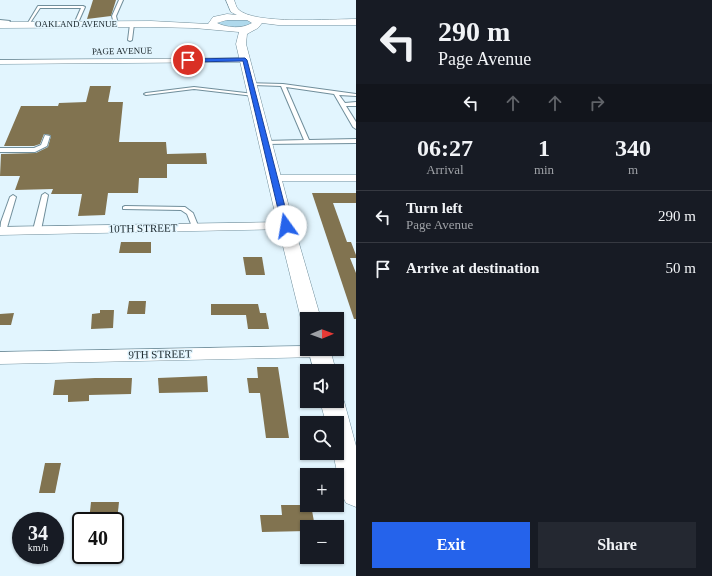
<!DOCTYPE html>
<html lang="en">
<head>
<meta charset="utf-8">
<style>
	:root { --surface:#171b24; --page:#242831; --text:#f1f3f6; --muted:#9ea1a6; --line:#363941; --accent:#2563eb }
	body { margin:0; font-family:Georgia,serif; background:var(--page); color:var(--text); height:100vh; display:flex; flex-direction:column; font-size:15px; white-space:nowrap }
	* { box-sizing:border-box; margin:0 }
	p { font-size:13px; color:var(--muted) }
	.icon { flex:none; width:22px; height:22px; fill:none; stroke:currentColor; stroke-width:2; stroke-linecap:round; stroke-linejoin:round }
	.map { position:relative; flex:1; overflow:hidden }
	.panel { display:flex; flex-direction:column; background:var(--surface); width:356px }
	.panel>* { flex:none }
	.banner { background:#171b24; color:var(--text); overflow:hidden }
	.needle { width:26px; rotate:89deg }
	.fabs { position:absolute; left:300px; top:312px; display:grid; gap:8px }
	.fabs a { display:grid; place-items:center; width:44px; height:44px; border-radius:0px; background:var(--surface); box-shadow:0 1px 3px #0004; font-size:20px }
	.speed { position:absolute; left:12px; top:512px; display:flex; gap:8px; font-size:20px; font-weight:700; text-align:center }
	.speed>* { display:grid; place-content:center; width:52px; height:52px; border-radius:50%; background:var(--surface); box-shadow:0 1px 3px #0004; line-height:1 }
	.speed small { font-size:10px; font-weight:400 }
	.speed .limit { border:2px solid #111; border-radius:6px; background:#fff; color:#111 }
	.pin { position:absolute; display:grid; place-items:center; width:34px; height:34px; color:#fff; margin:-17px; border:2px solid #fff; border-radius:50%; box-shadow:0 1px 4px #0007 }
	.me { position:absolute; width:44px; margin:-22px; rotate:347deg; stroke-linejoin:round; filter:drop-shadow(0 0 3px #0008) }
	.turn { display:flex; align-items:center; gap:14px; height:84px; padding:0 16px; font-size:18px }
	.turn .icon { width:52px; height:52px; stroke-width:2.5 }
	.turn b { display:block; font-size:28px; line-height:34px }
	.lanes { display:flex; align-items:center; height:38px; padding:0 16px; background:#0003; justify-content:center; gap:20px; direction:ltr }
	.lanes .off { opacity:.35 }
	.eta { display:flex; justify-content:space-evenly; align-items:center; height:68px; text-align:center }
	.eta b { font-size:24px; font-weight:800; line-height:28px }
	.primary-button { display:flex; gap:8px; margin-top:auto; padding:8px 16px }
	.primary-button a { flex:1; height:46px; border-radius:0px; background:var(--accent); color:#fff; font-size:16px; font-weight:800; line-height:46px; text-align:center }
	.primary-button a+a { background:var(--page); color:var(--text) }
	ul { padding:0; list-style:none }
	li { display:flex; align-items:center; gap:12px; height:52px; padding:0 16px; border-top:1px solid var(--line) }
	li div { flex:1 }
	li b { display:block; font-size:15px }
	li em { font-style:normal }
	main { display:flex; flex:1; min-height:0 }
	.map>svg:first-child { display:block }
	.green { fill:#afd9ec }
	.building { fill:#817350 }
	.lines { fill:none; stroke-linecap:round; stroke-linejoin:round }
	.service-casing { stroke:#708e9b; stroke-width:2 }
	.minor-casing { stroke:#708e9b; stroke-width:1 }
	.tertiary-casing { stroke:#708e9b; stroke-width:1 }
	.service { fill:#fff; fill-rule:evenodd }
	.minor { fill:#fff; fill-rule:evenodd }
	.tertiary { fill:#fff; fill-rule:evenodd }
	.route { fill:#2563eb; stroke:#184099 }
	.labels { text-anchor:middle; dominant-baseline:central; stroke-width:3; stroke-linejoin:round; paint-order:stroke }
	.far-street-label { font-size:9px; fill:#1b272c; stroke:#e2f5fe }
	.street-label { font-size:11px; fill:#1b272c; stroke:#e2f5fe }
</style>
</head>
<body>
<main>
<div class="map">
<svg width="356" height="576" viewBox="0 0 356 576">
	<rect width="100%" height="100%" fill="#e2f5fe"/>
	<path class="green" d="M228,19L248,20L252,23C242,30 230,27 218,24V22Z"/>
	<g class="building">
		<path d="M93,0H116L111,16L87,19Z"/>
		<path d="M90,86H111L108,102H123L119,142H166L167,154L206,153L207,164H167V178H139L138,193H108L105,215L78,216L82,194H51L53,189L15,190L20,176H0L1,154L36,153L48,147L51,136L50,135L44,134L40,144L34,146H4L21,106H58L59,103L86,102Z"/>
		<path d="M312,193H356V203H333L347,242H351L356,255V258H350L356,273V319H354Z"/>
		<path d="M121,242H151V253H119Z"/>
		<path d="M243,257H262L265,275H246Z"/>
		<path d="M129,301H146L145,314H127Z"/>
		<path d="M211,304H258L260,313H266L269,329H248L246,315H211Z"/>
		<path d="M100,310H114L113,328L91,329L92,314L100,313Z"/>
		<path d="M14,313L11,325H0V314Z"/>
		<path d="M257,367H278L289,438H266L260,393H249L247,378H258Z"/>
		<path d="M207,376L208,392L159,393L158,378Z"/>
		<path d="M95,378H132L131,394L89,395V401L68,402V395H53L55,380Z"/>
		<path d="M45,463H61L55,493H39Z"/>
		<path d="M91,502H119L117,521H89Z"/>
		<path d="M281,505H311L315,527H307V531L262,532L260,515H282Z"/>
	</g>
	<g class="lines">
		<g class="service-casing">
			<g id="service">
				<path d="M119,0H123L116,16L118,24L116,25L114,24L112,16Z"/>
				<path d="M38,6H83L85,7L77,25L74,24L81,8H40L28,26H26Z"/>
				<path d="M0,20L10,21L6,26L4,25L6,22H0Z"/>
				<path d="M132,23L134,24L132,40L130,41L128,40L130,24Z"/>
				<path d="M249,83L283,84L356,94V96L339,95L345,103L356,102V106H346L356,122V129L353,127L334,94L286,87L309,140L356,139V143L263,144V142L265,141L304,140L281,86L251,85H249Z"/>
				<path d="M194,87L254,94L256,95L254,96L194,89L146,95L144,94L146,93Z"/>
				<path d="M45,135L50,136L47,146L35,152H0V148H34L41,145Z"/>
				<path d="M45,193L48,195L41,230L37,232L33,230L42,195Z"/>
				<path d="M13,195L16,197L6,231L5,233H0L1,222L10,197Z"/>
				<path d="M125,206L185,207L193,213L199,228L195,230L193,229L187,214L181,210L123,209V207Z"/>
			</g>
		</g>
		<g class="minor-casing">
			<g id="minor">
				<path d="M245,58H248V62L0,64V60Z"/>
				<path d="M274,175H356V181H270L268,179L270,177Z"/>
				<path d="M286,222L291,223L293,226L291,229L0,235V227Z"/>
				<path d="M307,346V349H327L328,351L326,355L320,357L0,364V352Z"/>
			</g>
		</g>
		<g class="tertiary-casing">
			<g id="tertiary">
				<path d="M226,0H234C235,2 236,7 238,9C252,25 333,19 356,19V25H278L262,23L258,28L247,34L246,44L294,226L321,319H307V324H304L301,319L278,226L236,44L239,32L194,28L151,27L0,28V22L151,21L208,24L213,17L227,14L237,15L231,12ZM227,20H247L252,23C242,29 227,28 217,23Z"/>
				<path d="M308,349H330L336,371H314Z"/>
				<path d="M337,394L340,395L344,401L356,446V507L346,503L342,495L333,453H337V423H326L320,401H337Z"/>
			</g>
		</g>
		<use href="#service" class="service"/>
		<use href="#minor" class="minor"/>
		<use href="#tertiary" class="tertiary"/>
	</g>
	<path class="route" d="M245,58L247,60L290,226L288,228H283L282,226L243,61L188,62L185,60L188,59Z"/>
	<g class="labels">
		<g class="far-street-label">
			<text x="76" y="24">OAKLAND AVENUE</text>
			<text transform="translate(122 51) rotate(-1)">PAGE AVENUE</text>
		</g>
		<g class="street-label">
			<text transform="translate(143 228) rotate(-1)">10TH STREET</text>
			<text transform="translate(160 354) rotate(-1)">9TH STREET</text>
		</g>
	</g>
</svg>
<div class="fabs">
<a><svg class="needle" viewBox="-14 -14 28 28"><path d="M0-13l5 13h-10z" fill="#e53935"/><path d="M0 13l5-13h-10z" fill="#9ea1a6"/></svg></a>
<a><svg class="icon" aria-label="sound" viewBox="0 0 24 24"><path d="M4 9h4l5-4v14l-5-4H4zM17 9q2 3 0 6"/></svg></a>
<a><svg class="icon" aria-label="search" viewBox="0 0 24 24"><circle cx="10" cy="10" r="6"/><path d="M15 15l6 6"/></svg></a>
<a>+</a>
<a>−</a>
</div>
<div class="speed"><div>34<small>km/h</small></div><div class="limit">40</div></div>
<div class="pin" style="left:188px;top:60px;background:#d93025"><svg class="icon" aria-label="arrive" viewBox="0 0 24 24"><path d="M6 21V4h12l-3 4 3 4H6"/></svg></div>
<svg class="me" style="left:286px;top:226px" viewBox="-20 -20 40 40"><circle r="19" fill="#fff"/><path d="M0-13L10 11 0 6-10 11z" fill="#2563eb"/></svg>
</div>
<section class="panel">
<div class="banner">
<div class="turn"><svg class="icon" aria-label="left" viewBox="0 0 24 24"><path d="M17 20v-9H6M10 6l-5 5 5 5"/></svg><div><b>290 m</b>Page Avenue</div></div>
<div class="lanes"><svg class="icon" aria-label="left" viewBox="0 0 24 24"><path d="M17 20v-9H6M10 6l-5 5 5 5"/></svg><svg class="icon off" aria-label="ahead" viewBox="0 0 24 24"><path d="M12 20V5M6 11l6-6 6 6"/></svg><svg class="icon off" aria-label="ahead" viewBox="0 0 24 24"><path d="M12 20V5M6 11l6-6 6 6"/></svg><svg class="icon off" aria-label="right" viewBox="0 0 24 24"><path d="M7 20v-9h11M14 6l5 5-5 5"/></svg></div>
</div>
<div class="eta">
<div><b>06:27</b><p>Arrival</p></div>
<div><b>1</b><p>min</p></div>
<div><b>340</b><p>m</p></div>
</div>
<ul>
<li><svg class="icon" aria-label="left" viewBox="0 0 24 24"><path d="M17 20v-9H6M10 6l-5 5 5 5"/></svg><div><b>Turn left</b><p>Page Avenue</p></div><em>290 m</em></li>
<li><svg class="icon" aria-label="arrive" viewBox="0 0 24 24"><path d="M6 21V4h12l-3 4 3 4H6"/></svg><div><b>Arrive at destination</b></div><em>50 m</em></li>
</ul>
<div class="primary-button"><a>Exit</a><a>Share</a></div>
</section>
</main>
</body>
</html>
